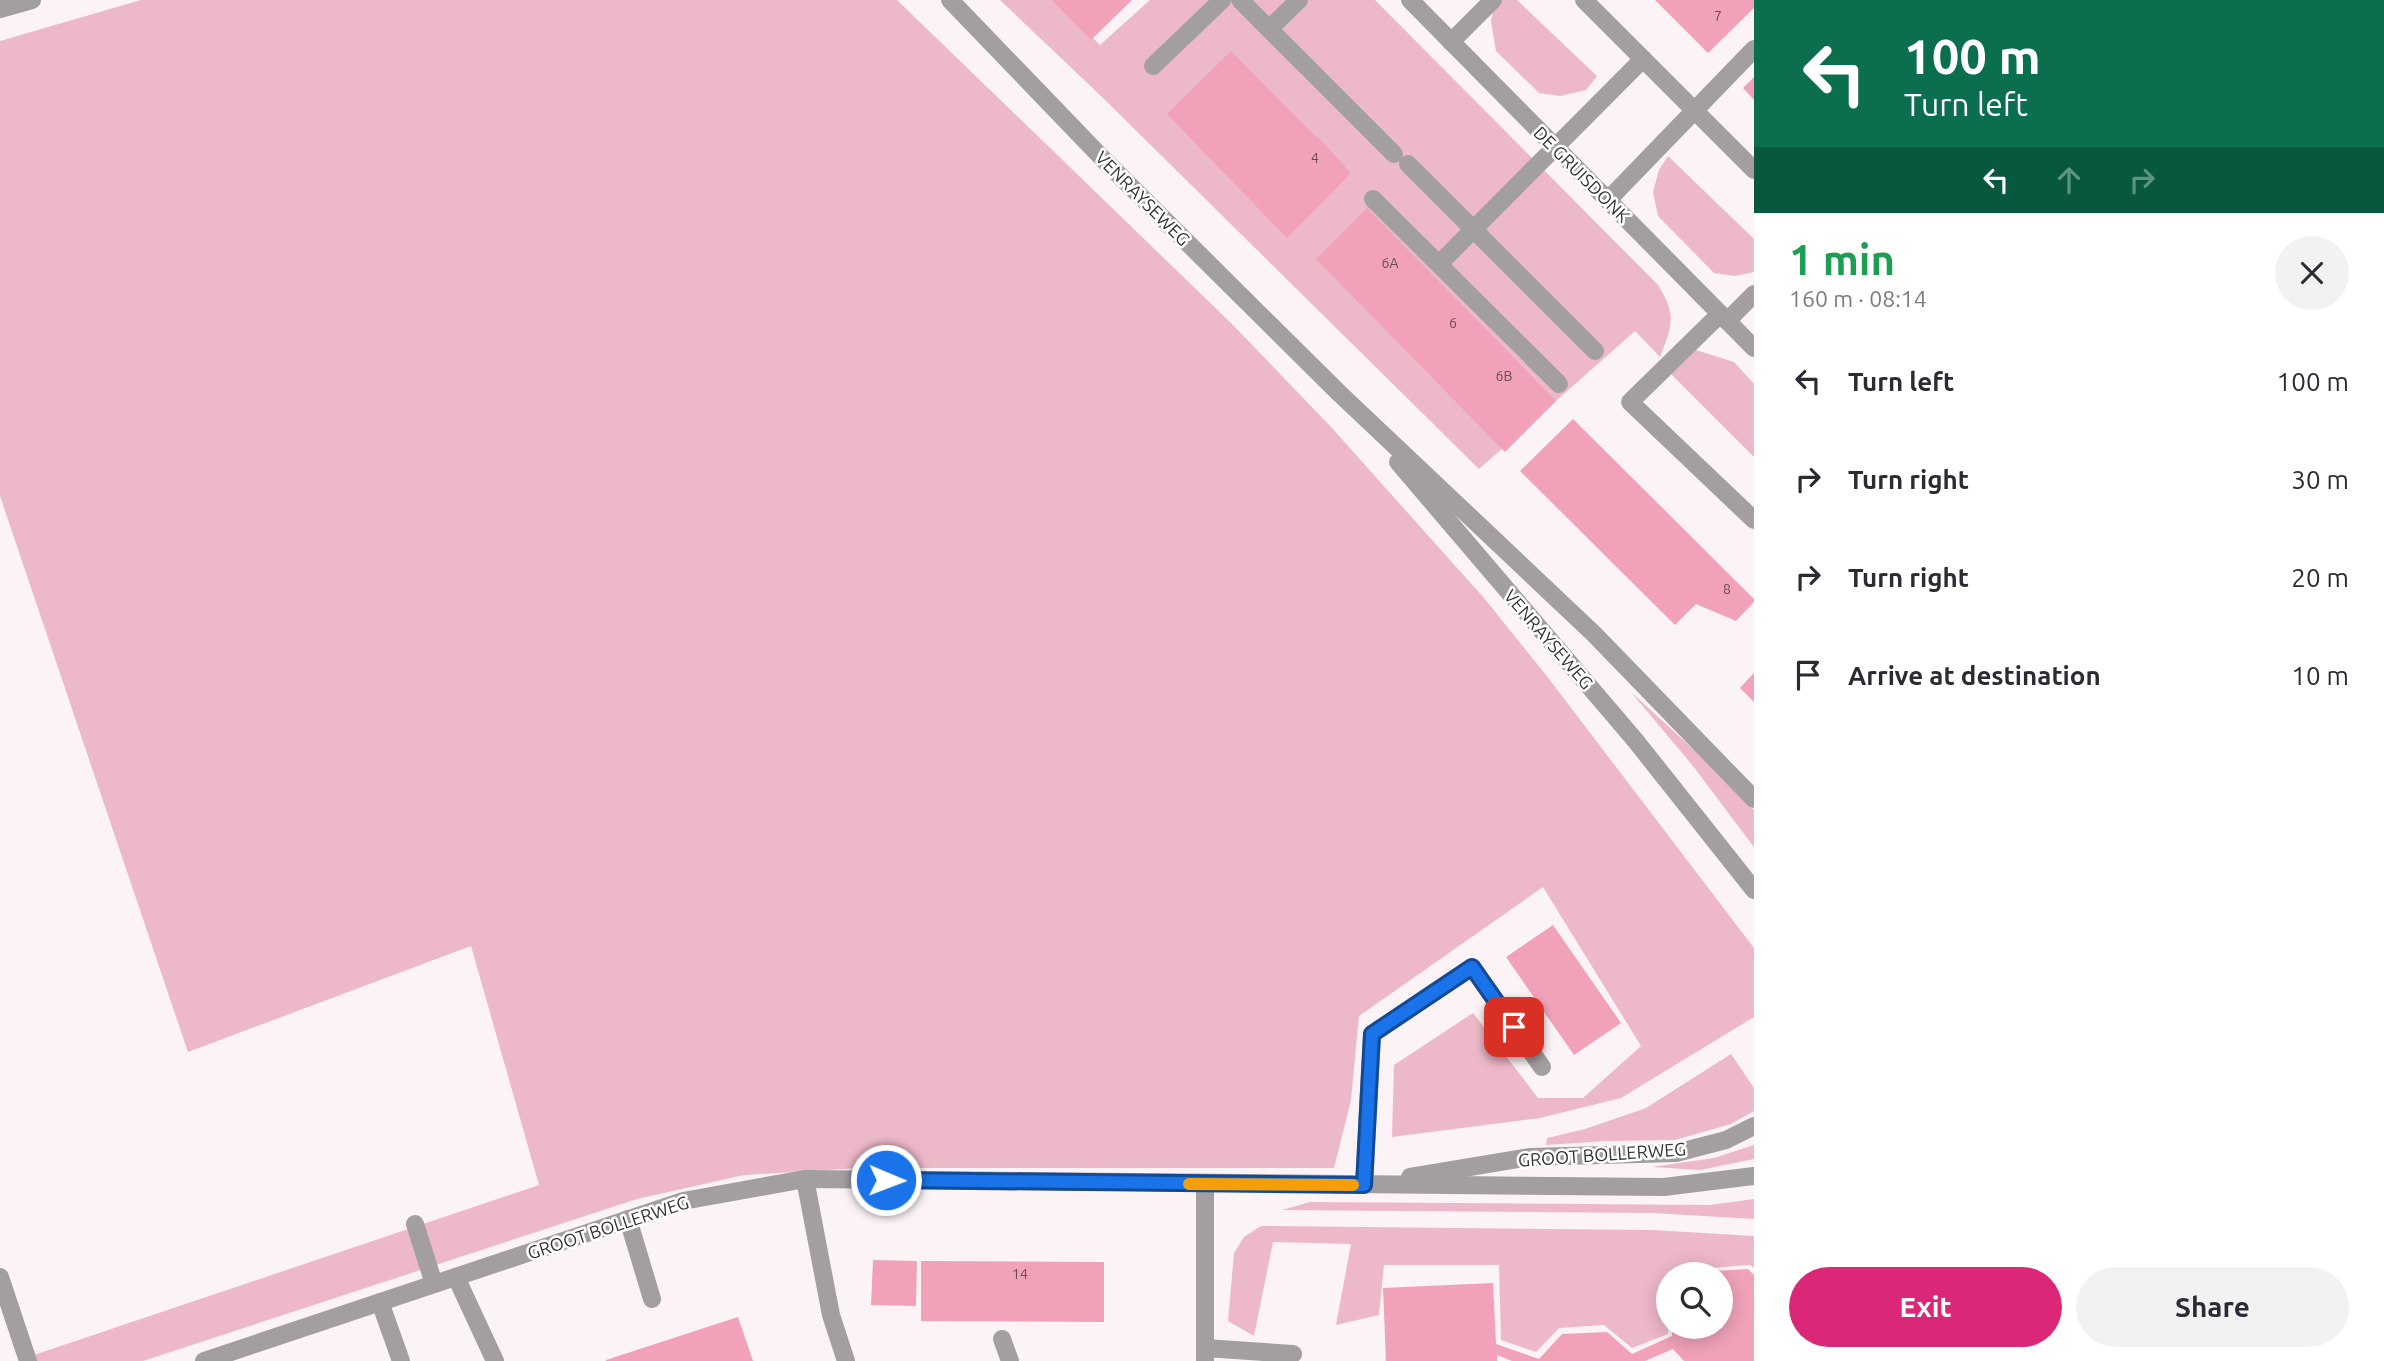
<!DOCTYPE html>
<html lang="en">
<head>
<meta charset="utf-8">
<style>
	:root { --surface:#fff; --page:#f2f2f3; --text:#2b2b33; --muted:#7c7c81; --accent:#db2777 }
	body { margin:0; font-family:Ubuntu,sans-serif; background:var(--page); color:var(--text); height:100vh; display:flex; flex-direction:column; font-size:26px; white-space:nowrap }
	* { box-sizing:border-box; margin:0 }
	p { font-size:23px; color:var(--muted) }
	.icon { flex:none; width:38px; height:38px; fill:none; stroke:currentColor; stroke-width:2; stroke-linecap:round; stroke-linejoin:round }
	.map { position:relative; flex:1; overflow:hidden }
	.side { display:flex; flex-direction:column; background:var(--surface); width:630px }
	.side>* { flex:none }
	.top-card { background:#0b6e4f; color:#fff; overflow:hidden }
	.controls { position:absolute; left:1656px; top:1262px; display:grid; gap:14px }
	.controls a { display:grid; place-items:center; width:77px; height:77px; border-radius:50%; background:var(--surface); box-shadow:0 4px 18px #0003; font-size:35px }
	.pin { position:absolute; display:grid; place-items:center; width:60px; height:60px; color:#fff; margin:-30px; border-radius:14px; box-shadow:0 4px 10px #0006 }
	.me { position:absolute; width:77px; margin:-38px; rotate:91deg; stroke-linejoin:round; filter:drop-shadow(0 0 5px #0008) }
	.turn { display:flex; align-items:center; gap:24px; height:147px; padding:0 35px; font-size:32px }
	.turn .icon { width:91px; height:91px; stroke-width:2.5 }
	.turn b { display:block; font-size:49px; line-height:60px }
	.lanes { display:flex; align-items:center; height:66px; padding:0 35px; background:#0003; justify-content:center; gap:35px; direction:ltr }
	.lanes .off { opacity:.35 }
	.round { display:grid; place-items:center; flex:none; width:74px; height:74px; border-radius:37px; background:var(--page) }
	.summary { display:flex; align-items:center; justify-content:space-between; height:119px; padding:0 35px }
	h1 { font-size:42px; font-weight:700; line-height:52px; color:#1e9e55 }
	.primary-button { display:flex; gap:14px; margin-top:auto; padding:14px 35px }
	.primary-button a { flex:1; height:80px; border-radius:42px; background:var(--accent); color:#fff; font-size:28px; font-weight:700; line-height:80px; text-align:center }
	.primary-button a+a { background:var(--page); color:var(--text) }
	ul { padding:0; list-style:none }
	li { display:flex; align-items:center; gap:21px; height:98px; padding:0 35px }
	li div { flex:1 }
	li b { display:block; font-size:26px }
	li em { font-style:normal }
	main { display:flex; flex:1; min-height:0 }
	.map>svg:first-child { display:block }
	.green { fill:#edb8c7 }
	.building { fill:#f1a2b9 }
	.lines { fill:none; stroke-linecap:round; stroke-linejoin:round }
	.service { stroke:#a39fa0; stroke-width:18 }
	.minor { stroke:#a39fa0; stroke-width:18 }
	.tertiary { stroke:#a39fa0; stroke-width:18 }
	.route-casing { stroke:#114b97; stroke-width:18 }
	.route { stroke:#1a73e8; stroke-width:12 }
	.slow { stroke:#f59e0b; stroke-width:12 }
	.labels { text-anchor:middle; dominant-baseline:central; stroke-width:5; stroke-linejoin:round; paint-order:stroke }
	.number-label { font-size:14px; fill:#644e54 }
	.street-label { font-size:18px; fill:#353232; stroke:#fff }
</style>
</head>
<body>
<main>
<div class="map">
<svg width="1754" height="1361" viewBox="0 0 1754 1361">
	<rect width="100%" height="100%" fill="#fcf3f6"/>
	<g class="green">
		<path d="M141,0H897L1232,324L1331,427L1484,598L1546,675L1754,948V1017L1621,1098L1540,1118L1392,1137L1394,1065L1473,1013L1538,1098H1583L1641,1046L1543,887L1359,1016L1351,1100L1334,1168H860L744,1175L637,1199L143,1361H33L31,1356L539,1185L471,946L188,1052L0,496V41Z"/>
		<path d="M1000,0H1055L1100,45L1150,0H1375L1658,285C1677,315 1672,326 1660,357L1635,331L1479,469L1102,97Z"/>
		<path d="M1500,0H1517L1597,76L1586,90L1560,96L1539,93L1496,51L1491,21L1494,7Z"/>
		<path d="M1668,156L1754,239V272L1735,276L1714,273L1658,216L1653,192L1659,170Z"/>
		<path d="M1696,350L1734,362L1754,384V457L1671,374Z"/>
		<path d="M1631,692L1717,771L1754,810V847L1693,766Z"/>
		<path d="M1731,1054L1754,1088V1111L1731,1124L1675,1140L1606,1141L1546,1145L1547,1138L1585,1129L1646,1108Z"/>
		<path d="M1754,1145V1159L1700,1170L1652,1167L1714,1158Z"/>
		<path d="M1754,1199V1219L1653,1213L1282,1210L1310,1202L1710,1205Z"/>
		<path d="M1261,1226L1652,1230L1754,1236V1268L1750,1265L1698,1269L1694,1274H1668V1334L1632,1348L1604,1325L1559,1328L1536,1352L1501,1340L1499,1265H1384L1379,1315L1336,1325L1351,1244L1273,1242L1254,1336L1228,1321L1234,1253L1244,1237Z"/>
	</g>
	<g class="building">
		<path d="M1052,0H1132L1091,40Z"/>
		<path d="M1655,0H1754V8L1708,53Z"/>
		<path d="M1231,51L1316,137L1317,136L1351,173L1287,238L1167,114Z"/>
		<path d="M1754,77V100L1743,88Z"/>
		<path d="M1367,208L1556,401L1505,452L1316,259Z"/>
		<path d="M1573,419L1754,599V602L1736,621L1696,604L1675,625L1520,471Z"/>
		<path d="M1754,673V702L1740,688Z"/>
		<path d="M1553,925L1621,1023L1574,1055L1506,957Z"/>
		<path d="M873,1260L917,1261L916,1306L871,1305Z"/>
		<path d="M921,1261L1104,1262V1322L921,1321Z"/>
		<path d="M1748,1269L1754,1275V1361H1684L1673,1349L1645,1361H1512L1497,1355V1361H1386L1383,1288L1493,1283L1496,1344L1539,1359L1562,1334L1607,1332L1632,1354L1672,1336V1326H1720V1274H1697V1272Z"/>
		<path d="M738,1317L753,1361H606V1360Z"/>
	</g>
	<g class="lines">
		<g class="service">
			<path d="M1240,0L1394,154"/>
			<path d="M1584,0L1754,170"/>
			<path d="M1269,29L1299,0"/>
			<path d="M1451,42L1493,0"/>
			<path d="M1153,66L1222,0"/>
			<path d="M1408,164L1595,351"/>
			<path d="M1373,199L1559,384"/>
			<path d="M1608,200L1754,49"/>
			<path d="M1440,263L1643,59"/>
			<path d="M1720,314L1630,402L1754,520"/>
			<path d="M1727,321L1754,294"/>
			<path d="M805,1179L831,1315L846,1361"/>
			<path d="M1364,1185L1372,1034L1472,967L1542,1067"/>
			<path d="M628,1219L652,1299"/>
			<path d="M415,1224L434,1284"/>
			<path d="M0,1277L28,1361"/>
			<path d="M456,1277L495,1361"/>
			<path d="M380,1302L401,1361"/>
			<path d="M1002,1339L1010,1361"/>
			<path d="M1205,1348L1293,1354"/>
		</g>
		<g class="minor">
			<path d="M1410,0L1754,348"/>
			<path d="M0,9L32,0"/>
			<path d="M1410,1177L1530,1157L1676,1153L1726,1140L1754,1126"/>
			<path d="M1205,1184V1361"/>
			<path d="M204,1361L683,1201L805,1179L1664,1187L1754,1176"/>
		</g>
		<g class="tertiary">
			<path d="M950,0L1105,161L1339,393L1594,634L1754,799"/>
			<path d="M1398,462L1635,740L1754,890"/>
		</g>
	</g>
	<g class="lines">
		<g class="route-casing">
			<path id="route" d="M886,1180L1364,1185L1372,1034L1472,967L1514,1027"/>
		</g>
		<use href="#route" class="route"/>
		<path class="slow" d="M1189,1184L1353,1185"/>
	</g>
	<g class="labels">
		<g class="number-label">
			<text x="1718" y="16">7</text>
			<text x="1315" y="158">4</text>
			<text x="1390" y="263">6A</text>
			<text x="1453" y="323">6</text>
			<text x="1504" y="376">6B</text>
			<text x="1727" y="589">8</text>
			<text x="1020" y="1274">14</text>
		</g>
		<g class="street-label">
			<text transform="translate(1582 174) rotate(45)">DE GRUISDONK</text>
			<text transform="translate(1143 198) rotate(45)">VENRAYSEWEG</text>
			<text transform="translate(1549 639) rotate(49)">VENRAYSEWEG</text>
			<text transform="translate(1602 1154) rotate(-4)">GROOT BOLLERWEG</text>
			<text transform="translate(608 1227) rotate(-18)">GROOT BOLLERWEG</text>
		</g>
	</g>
</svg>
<div class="controls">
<a><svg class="icon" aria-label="search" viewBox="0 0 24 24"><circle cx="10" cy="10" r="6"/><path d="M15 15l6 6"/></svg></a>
</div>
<div class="pin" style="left:1514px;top:1027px;background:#d93025"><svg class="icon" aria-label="arrive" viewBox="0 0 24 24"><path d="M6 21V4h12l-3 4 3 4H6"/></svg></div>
<svg class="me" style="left:886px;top:1180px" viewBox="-20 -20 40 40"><circle r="17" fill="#1a73e8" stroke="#fff" stroke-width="3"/><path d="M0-11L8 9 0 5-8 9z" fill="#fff"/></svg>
</div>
<section class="side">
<div class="top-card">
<div class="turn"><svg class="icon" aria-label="left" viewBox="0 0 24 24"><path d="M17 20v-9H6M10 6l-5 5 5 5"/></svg><div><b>100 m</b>Turn left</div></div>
<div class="lanes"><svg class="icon" aria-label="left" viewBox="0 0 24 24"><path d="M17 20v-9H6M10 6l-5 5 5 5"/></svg><svg class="icon off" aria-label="ahead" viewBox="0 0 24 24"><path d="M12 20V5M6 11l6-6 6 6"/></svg><svg class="icon off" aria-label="right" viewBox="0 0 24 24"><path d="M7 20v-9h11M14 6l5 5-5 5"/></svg></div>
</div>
<div class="summary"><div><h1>1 min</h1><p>160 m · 08:14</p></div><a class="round"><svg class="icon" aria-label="close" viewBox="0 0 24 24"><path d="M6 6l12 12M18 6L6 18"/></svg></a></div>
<ul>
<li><svg class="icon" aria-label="left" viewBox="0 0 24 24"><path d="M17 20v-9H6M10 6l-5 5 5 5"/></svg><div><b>Turn left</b></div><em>100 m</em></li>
<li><svg class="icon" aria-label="right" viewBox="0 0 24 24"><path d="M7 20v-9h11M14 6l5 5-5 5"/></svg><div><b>Turn right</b></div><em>30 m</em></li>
<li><svg class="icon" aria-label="right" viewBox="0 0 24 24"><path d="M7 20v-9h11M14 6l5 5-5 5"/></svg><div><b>Turn right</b></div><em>20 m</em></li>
<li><svg class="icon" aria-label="arrive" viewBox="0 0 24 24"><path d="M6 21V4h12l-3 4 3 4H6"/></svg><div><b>Arrive at destination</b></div><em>10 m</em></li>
</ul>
<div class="primary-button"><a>Exit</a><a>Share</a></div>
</section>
</main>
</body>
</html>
